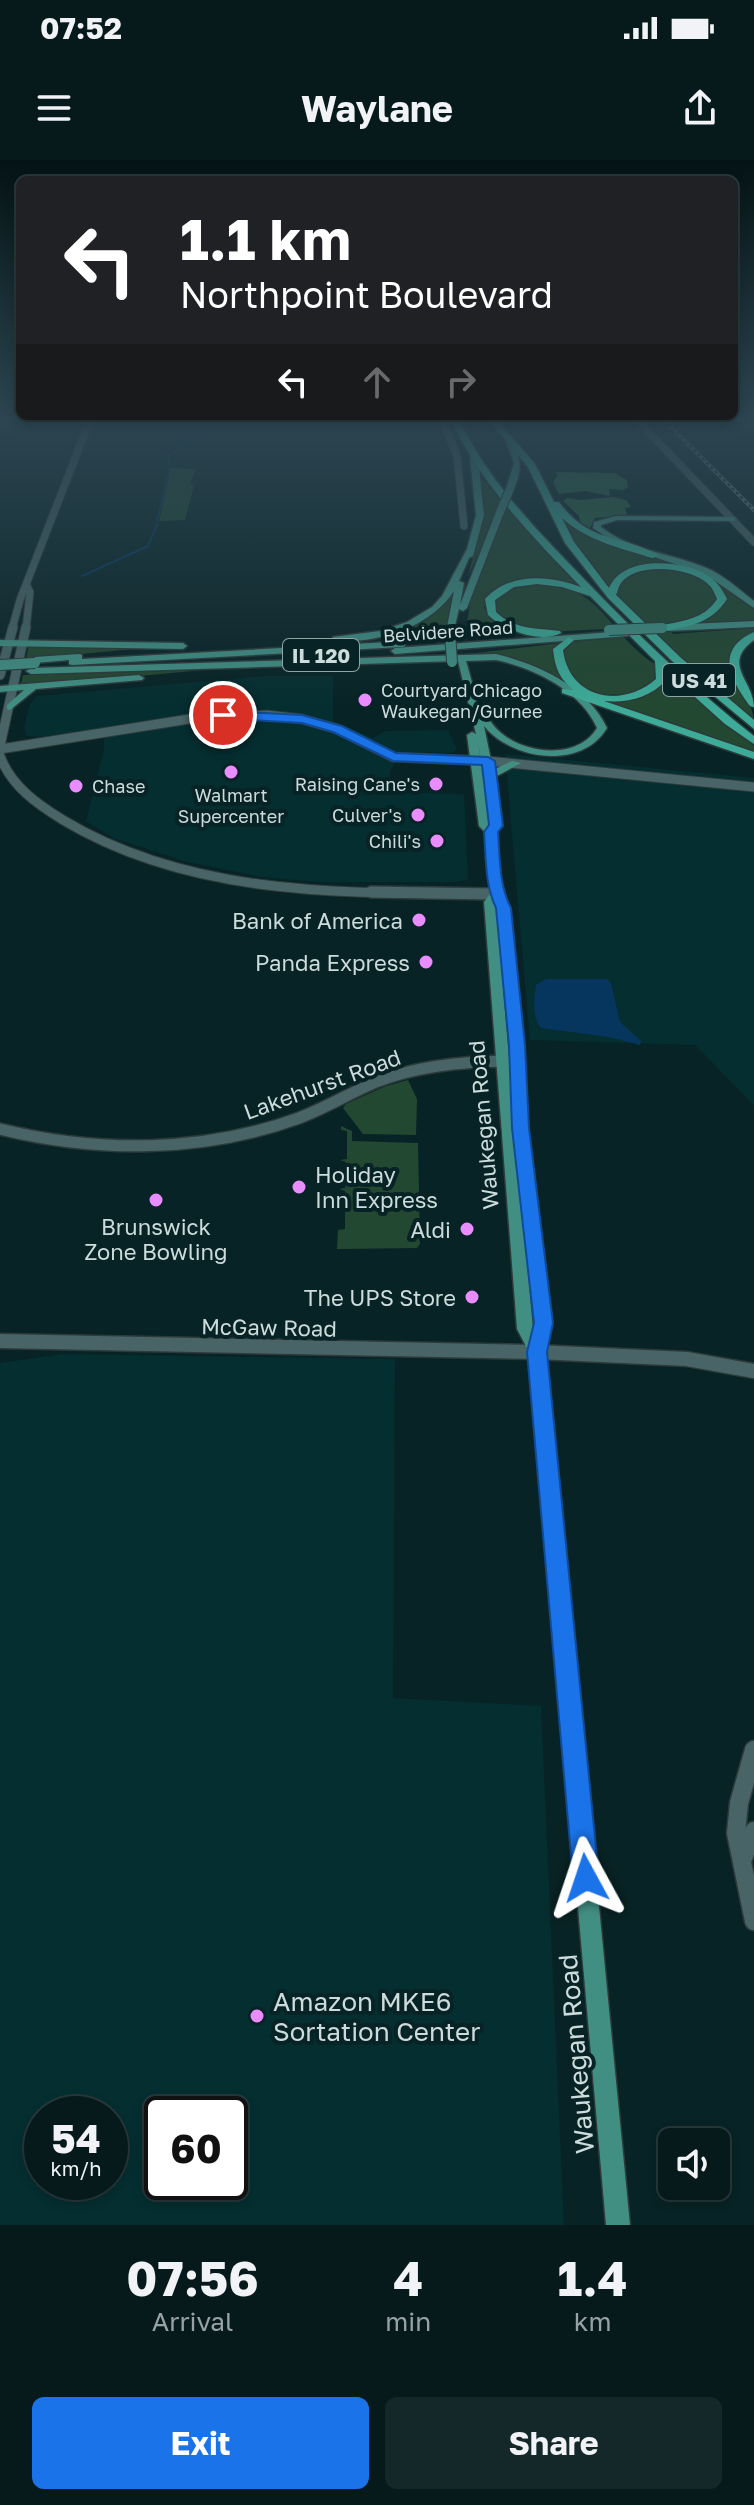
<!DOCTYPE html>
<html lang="en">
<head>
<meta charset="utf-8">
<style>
	:root { --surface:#061a1c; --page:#142729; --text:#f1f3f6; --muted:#98a1a3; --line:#27383b; --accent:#1a73e8 }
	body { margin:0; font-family:"Golos Text",sans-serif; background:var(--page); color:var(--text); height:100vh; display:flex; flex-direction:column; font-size:30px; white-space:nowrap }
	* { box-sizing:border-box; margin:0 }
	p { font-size:26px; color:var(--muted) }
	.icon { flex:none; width:44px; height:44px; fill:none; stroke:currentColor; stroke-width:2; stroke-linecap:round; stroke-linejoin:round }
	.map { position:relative; height:2065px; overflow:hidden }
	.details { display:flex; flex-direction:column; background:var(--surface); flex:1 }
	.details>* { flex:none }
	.top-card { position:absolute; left:16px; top:16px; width:722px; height:244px; border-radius:12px; box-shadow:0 4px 12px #0003,0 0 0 2px var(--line); background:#202124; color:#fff; overflow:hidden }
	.tools { position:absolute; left:658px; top:1968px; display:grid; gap:16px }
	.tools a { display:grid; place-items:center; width:72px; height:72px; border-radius:12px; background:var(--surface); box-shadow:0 4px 12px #0003,0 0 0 2px var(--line); font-size:40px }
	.speed { position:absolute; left:24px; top:1936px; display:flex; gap:16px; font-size:40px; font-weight:700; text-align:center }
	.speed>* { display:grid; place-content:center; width:104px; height:104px; border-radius:50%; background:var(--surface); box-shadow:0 4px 12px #0003,0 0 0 2px var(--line); line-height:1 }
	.speed small { font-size:20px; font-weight:400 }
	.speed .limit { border:4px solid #111; border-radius:12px; background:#fff; color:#111 }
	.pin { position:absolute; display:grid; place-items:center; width:68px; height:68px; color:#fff; margin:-34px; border:4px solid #fff; border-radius:50%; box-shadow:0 2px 8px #0007 }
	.me { position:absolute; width:88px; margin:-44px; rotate:355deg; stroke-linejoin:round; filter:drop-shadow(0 0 6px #0008) }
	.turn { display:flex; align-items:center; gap:28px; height:168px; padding:0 32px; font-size:36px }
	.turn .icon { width:104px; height:104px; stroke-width:2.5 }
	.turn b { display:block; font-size:56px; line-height:68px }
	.lanes { display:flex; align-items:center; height:76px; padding:0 32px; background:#0003; justify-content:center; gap:40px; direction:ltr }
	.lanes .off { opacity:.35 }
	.eta { display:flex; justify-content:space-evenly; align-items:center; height:136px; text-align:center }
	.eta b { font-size:48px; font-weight:700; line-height:56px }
	.action { display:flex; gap:16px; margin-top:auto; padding:16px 32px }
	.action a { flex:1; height:92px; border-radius:12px; background:var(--accent); color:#fff; font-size:32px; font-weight:700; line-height:92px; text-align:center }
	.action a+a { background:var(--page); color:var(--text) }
	.status { display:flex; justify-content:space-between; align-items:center; height:56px; padding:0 40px; background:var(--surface); direction:ltr }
	.status svg { height:22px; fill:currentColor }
	header { display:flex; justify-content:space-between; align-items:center; height:104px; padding:0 32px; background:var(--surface); font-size:36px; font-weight:700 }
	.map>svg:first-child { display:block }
	.built { fill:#052e30; fill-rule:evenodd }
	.green { fill:#234831 }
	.forest { fill:#296340 }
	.water { fill:#06365e }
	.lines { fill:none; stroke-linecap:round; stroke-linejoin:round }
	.stream { stroke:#06365e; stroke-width:2 }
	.secondary-far4-casing { stroke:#2d3a3b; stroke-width:9 }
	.secondary-far3-casing { stroke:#2d3a3b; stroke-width:11 }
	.secondary-far2-casing { stroke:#2d3a3b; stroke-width:14 }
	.secondary-far1-casing { stroke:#2d3a3b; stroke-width:17 }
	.secondary-casing { stroke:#2d3a3b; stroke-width:21 }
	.primary-casing { stroke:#2d3a3b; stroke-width:3 }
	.highway-casing { stroke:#2d3a3b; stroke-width:3 }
	.secondary-far4 { stroke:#486466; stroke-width:7 }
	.secondary-far3 { stroke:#486466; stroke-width:9 }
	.secondary-far2 { stroke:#486466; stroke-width:11 }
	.secondary-far1 { stroke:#486466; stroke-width:14 }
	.secondary { stroke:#486466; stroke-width:18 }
	.primary { fill:#418f83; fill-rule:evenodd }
	.highway { fill:#3dab97; fill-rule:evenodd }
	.rail-casing { stroke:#687d7f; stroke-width:4 }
	.rail { stroke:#082325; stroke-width:2; stroke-dasharray:3; stroke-linecap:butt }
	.primary-bridge-far1-casing { stroke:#2d3a3b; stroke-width:10; stroke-linecap:butt }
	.primary-bridge-casing { stroke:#2d3a3b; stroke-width:12; stroke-linecap:butt }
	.primary-bridge-far1 { stroke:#418f83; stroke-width:8 }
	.primary-bridge { stroke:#418f83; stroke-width:10 }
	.route { fill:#1a73e8; stroke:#114b97; stroke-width:2 }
	.poi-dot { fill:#e98dfe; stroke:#082325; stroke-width:3 }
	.labels { text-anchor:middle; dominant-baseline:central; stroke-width:8; stroke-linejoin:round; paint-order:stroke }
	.far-street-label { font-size:18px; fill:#ccdbdc; stroke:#082325 }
	.far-poi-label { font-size:18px; fill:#ccdbdc; stroke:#082325; text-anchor:end }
	.shield { fill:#082325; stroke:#91a4a5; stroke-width:2 }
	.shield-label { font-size:20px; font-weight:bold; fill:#ccdbdc }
	.poi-label { font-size:22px; fill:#ccdbdc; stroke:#082325; text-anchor:end }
	.street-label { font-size:22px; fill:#ccdbdc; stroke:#082325 }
	.near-poi-label { font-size:26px; fill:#ccdbdc; stroke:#082325; text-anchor:start }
	.near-street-label { font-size:26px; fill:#ccdbdc; stroke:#082325 }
</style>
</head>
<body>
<div class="status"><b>07:52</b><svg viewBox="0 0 49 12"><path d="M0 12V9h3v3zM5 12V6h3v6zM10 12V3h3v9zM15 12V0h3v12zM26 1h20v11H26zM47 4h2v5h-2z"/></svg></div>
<header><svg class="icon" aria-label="menu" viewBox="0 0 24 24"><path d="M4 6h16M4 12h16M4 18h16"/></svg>Waylane<svg class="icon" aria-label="share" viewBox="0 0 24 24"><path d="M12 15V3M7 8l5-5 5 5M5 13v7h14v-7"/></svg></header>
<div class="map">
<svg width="754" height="2065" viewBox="0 0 754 2065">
	<rect width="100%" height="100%" fill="#082325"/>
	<g class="built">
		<path d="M265,516H333V561L373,578L385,571L448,570L457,590L451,593L400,592L390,612V632L464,634L468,719L457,722H319L262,717L187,702L113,678L86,661L104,590V568L38,577L27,576L24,568L30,544L37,536Z"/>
		<path d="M505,594L754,618V945L695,885L530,880Z"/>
		<path d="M63,1194L395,1199L393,1538L541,1546L564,2065H0V1203ZM110,1954V2022H42V1954ZM162,1954H230V2022H162Z"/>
	</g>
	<g class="green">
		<path d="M171,308L196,309L190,324L194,325L185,360L159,361Z"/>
		<path d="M482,318L537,381L593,437L564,423L508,424L488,435L484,448L494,460L519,473L348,480L370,476L420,460L455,425L446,470H466L471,437L503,355L494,361L467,418L481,371Z"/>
		<path d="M557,350L572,364L703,412L754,447V462L682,466L708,457L722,433C711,426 697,411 684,409C659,404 622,404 608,427L580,396Z"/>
		<path d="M649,408L683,411L710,422L718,439C708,459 684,463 664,464L673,474L754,468V473C698,499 754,528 754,562L708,524L615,433L621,417Z"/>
		<path d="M522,423C607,422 599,467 656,505L659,509L655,525C628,535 607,539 579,528L559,492L571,482L612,478L603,469L547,472L522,469L493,453L494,436Z"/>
		<path d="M560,483C555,488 554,491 554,499C555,539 631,547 657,528C662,525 665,518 668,515L754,586V595L569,530L524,502L468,494Z"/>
		<path d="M29,485L135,489L26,499Z"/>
		<path d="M203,510L23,527L21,524L23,515Z"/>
		<path d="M408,920L417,939L416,975L363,974L343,948L346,944L386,926Z"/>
		<path d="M341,966L352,971V981L418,983L420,1084L417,1088L337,1089L338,1070L345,1069V1031L339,1029L345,1028L346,1002L340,1000L347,999V971L341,970Z"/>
	</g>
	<g class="forest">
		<path d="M555,312L614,313L627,320L628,327L623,330L609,329L610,336L585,331L559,334L553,322L558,315Z"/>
		<path d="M613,337L626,340L631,347L625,348L627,355L595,358L590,368L580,362L579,356L563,341L567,338L580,340Z"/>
	</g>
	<path class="water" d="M546,819H607L611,823L620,862L641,881L640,885L609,877L541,868C532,858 534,838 536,825Z"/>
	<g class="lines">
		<g class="stream">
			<path d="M170,306L168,296L199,273L209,260"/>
			<path d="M157,361L170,309"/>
			<path d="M82,416L148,386L157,364"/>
		</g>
		<g class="secondary-far4-casing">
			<g id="secondary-far4">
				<path d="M443,260L457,296L464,366"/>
				<path d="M637,260L754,382"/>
				<path d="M12,469L20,440L90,260"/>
				<path d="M26,469L30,432L27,426"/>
			</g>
		</g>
		<g class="secondary-far3-casing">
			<g id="secondary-far3">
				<path d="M0,515L13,467"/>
				<path d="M0,586L26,467"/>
				<path d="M0,589L202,557L267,555L302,559L337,569L393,597L488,601L754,627"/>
				<path d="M0,596C11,626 37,644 63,660C193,738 349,733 496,734"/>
			</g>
		</g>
		<g class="secondary-far2-casing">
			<g id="secondary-far2">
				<path d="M371,732L496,734"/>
				<path d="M0,969C98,993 203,993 299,958C325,948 350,933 376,922C419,905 467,901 513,901"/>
			</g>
		</g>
		<g class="secondary-far1-casing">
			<path id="secondary-far1" d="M0,1181L537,1192L687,1199L754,1211"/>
		</g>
		<g class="secondary-casing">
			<g id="secondary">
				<path d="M754,1590L739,1643L736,1673L754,1761"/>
				<path d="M743,1698L754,1671"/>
			</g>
		</g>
		<g class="primary-casing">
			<g id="primary">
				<path d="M504,277H508C522,296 523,309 513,331H510L506,329L514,303Z"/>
				<path d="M474,296L478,298L484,355L473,396L469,398L459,421L464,423L460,445L496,352L500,350L504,352L467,448L463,451L459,449L453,474L446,472L454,431C430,468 376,484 333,481V477L380,471L407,462L432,447L442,436L467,389L476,355L470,298Z"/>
				<path d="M616,356L735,357V361H732L617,360L601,365V367C634,393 676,393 713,411C728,419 741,431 754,441V448L705,414L618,385L593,368L594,362Z"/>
				<path d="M754,461V467L667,471L663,468L667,465Z"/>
				<path d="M625,471L629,474L628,476L395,494L391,491L395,488Z"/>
				<path d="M453,476L456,477V481L405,482V486L402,487L72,505L69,504V500L35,503L30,500L35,497L79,494L82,495V499L390,482L389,480L393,477Z"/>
				<path d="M0,480L183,483L187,486L183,489L0,486Z"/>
				<path d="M496,494C538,504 588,527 607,568C582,610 513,601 484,566L493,610L512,601L521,603L495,617L501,666L496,672L502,734L509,748L523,885L528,968L552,1163L545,1192L630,2065H606L529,1192L517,1169L484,742L490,734L486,673L479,666L467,575L472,572L476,574L458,501L31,514L26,511L31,508ZM496,500C534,508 581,531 597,568C579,598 531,595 505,576C496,570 490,561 484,552L480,551L466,501ZM478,580L490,666L489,665ZM496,745L511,885L513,946ZM518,1003L536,1163L534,1172L533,1169Z"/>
				<path d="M139,515L144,518L142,520L36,529L10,550L7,549V545L24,530L0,532V526Z"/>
			</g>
		</g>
		<g class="highway-casing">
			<g id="highway">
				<path d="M451,260H459C490,324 539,372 587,422C640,477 694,529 754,576V584L725,564L666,511V520C650,538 628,543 604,541L754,592V599L562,533V529L574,530C559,519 555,507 553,489L569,477L574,480L563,490C569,539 622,549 656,519L655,501L590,436L562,427L537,424L514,427L495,440L496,452C515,470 536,468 560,471L561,473C541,484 504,470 488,455L485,439C510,412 550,415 581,427C532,376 482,326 451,260Z"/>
				<path d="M489,260H497L535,304L554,342H559C590,385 623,374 660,396L652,398C620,388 588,381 562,358L574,382L609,428C623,395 682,400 707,415C717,421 722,429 727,439C712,463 689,467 662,471L658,470V466C681,461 704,460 717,439C717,438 712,428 711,427C695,407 637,401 621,423C618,427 618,431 616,435L680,497L754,560V569L672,501L608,438L565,383L528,307Z"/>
				<path d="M754,472V480C721,504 754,521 754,547L750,546C731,520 714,490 754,472Z"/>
			</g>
		</g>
		<use href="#secondary-far4" class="secondary-far4"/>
		<use href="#secondary-far3" class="secondary-far3"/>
		<use href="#secondary-far2" class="secondary-far2"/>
		<use href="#secondary-far1" class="secondary-far1"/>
		<use href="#secondary" class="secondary"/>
		<use href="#primary" class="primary"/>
		<use href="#highway" class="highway"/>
		<g class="rail-casing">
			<path id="rail" d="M664,260L754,350"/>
		</g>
		<use href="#rail" class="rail"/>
		<g class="primary-bridge-far1-casing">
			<g id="primary-bridge-far1">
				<path d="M500,352L510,329"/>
				<path d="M644,469L662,468"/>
			</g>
		</g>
		<g class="primary-bridge-casing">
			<g id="primary-bridge">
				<path d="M609,470L662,468"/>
				<path d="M450,472L452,502"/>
				<path d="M0,505L35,503"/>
			</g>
		</g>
		<use href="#primary-bridge-far1" class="primary-bridge-far1"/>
		<use href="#primary-bridge" class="primary-bridge"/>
	</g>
	<linearGradient id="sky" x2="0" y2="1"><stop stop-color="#041314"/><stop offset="0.47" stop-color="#2c4551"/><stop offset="1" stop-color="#2c4551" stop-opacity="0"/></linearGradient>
	<rect width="754" height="549" fill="url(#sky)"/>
	<path class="route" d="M223,551L302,555L342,566L396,593L488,597L495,601L503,666L498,672C500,698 499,725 511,748L525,885L529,968L553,1163L547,1192L599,1718L595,1727L586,1731L576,1727L573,1718L527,1192L534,1163L512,968L509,885L496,748C485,725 486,698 484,672L489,665L482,605L393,601L333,572L302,563L218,558V553Z"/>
	<g class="poi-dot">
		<circle cx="365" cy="540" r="8"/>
		<circle cx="231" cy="612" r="8"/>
		<circle cx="436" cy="624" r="8"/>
		<circle cx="76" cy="626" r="8"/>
		<circle cx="418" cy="655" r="8"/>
		<circle cx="437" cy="681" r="8"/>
		<circle cx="419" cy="760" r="8"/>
		<circle cx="426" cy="802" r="8"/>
		<circle cx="299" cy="1027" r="8"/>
		<circle cx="156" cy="1040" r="8"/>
		<circle cx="467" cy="1069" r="8"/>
		<circle cx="472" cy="1137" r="8"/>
		<circle cx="257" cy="1856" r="8"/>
	</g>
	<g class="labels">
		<g class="far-street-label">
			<text transform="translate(448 471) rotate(-4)">Belvidere Road</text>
		</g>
		<g class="far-poi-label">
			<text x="381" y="530" text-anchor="start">Courtyard Chicago<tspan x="381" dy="21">Waukegan/Gurnee</tspan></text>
			<text x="420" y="624">Raising Cane's</text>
			<text x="92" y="626" text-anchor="start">Chase</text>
			<text x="231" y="635" text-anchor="middle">Walmart<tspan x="231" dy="21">Supercenter</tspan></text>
			<text x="402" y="655">Culver's</text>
			<text x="421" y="681">Chili's</text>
		</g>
		<g class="shield">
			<rect x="283" y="479" width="76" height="32" rx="6"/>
			<rect x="663" y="504" width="72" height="32" rx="6"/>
		</g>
		<g class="shield-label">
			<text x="321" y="495">IL 120</text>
			<text x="699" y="520">US 41</text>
		</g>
		<g class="poi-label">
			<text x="403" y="760">Bank of America</text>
			<text x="410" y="802">Panda Express</text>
			<text x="315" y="1014" text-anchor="start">Holiday<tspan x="315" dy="25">Inn Express</tspan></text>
			<text x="156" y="1066" text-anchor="middle">Brunswick<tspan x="156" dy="25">Zone Bowling</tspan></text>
			<text x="451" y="1069">Aldi</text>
			<text x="456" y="1137">The UPS Store</text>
		</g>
		<g class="street-label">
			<text transform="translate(322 924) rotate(-20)">Lakehurst Road</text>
			<text transform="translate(483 965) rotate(-95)">Waukegan Road</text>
			<text transform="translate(269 1167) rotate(1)">McGaw Road</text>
		</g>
		<g class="near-poi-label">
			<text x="273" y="1841">Amazon MKE6<tspan x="273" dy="30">Sortation Center</tspan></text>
		</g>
		<g class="near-street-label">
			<text transform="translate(576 1894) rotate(-95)">Waukegan Road</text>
		</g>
	</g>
</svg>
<div class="tools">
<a><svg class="icon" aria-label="sound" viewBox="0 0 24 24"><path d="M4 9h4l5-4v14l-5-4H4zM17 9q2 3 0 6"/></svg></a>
</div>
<div class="speed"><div>54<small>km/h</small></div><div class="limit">60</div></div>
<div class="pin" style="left:223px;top:555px;background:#d93025"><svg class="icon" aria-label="arrive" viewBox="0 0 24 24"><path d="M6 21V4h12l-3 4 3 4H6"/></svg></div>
<svg class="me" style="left:586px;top:1718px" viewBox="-20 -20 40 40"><path d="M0-17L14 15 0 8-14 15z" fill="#1a73e8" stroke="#fff" stroke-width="4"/></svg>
<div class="top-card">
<div class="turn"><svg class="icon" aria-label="left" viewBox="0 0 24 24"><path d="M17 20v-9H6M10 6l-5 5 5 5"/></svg><div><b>1.1 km</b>Northpoint Boulevard</div></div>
<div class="lanes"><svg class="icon" aria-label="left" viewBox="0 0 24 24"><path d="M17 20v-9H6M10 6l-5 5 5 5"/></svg><svg class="icon off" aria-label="ahead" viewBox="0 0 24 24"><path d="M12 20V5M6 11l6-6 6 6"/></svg><svg class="icon off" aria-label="right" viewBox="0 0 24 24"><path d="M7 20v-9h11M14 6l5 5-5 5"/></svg></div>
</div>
</div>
<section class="details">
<div class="eta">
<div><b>07:56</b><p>Arrival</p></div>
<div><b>4</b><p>min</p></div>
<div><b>1.4</b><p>km</p></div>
</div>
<div class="action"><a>Exit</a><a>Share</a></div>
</section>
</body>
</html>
